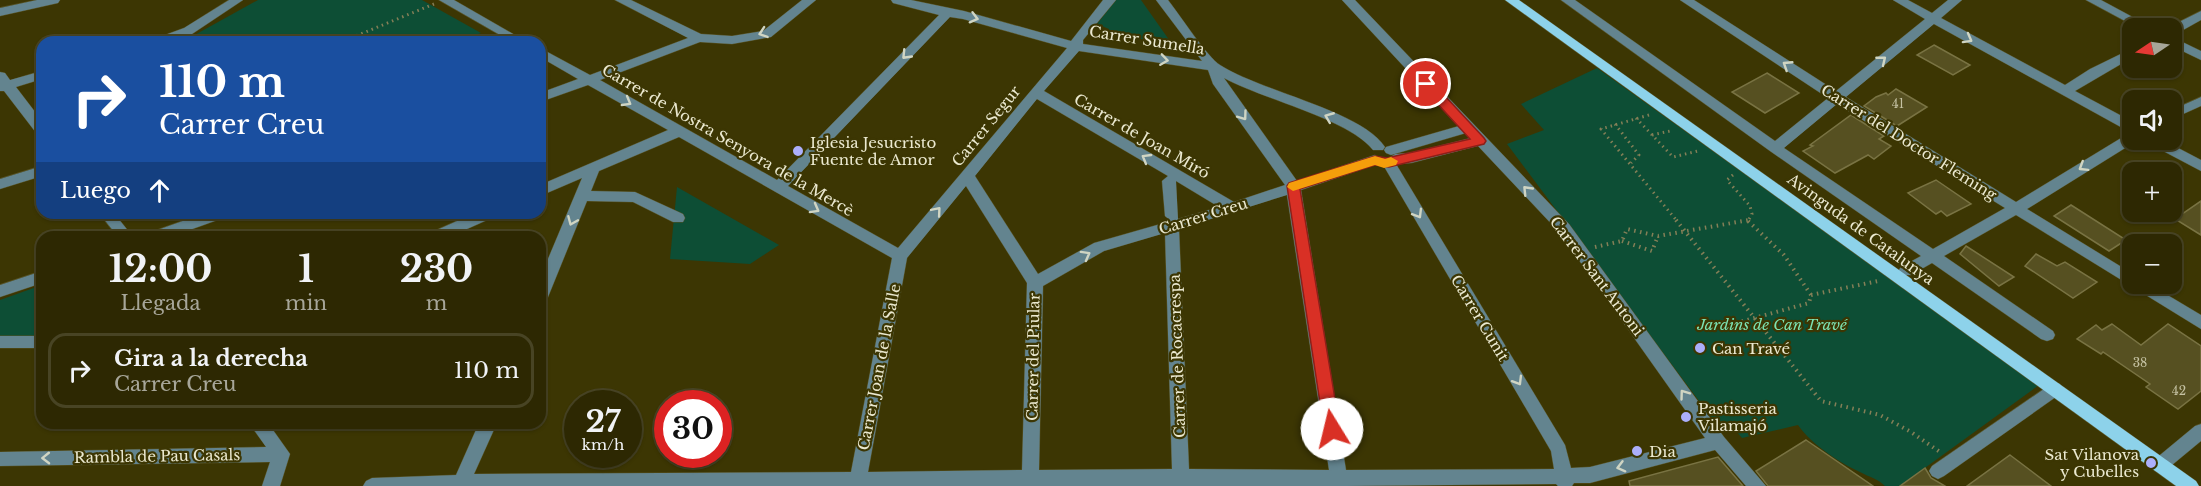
<!DOCTYPE html>
<html lang="es">
<head>
<meta charset="utf-8">
<style>
	:root { --surface:#2d2802; --page:#35300c; --text:#f1f3f6; --muted:#a7a699; --line:#484424 }
	body { margin:0; font-family:"Libre Baskerville",serif; background:var(--page); color:var(--text); height:100vh; display:flex; flex-direction:column; font-size:22px; white-space:nowrap }
	* { box-sizing:border-box; margin:0 }
	p { font-size:20px; color:var(--muted) }
	.icon { flex:none; width:33px; height:33px; fill:none; stroke:currentColor; stroke-width:2; stroke-linecap:round; stroke-linejoin:round }
	.map { position:relative; flex:1; overflow:hidden }
	.panel { position:absolute; left:36px; top:231px; width:510px; height:198px; display:flex; flex-direction:column; background:var(--surface); border-radius:18px; box-shadow:0 2px 4px #0004,0 0 0 2px var(--line) }
	.panel>* { flex:none }
	.guide { position:absolute; left:36px; top:36px; width:510px; height:183px; border-radius:18px; box-shadow:0 2px 4px #0004,0 0 0 2px var(--line); background:#1a4fa0; color:#fff; overflow:hidden }
	.needle { width:39px; rotate:257deg }
	.buttons { position:absolute; left:2122px; top:18px; display:grid; gap:12px }
	.buttons a { display:grid; place-items:center; width:60px; height:60px; border-radius:12px; background:var(--surface); box-shadow:0 2px 4px #0004,0 0 0 2px var(--line); font-size:30px }
	.speed { position:absolute; left:564px; top:390px; display:flex; gap:12px; font-size:30px; font-weight:700; text-align:center }
	.speed>* { display:grid; place-content:center; width:78px; height:78px; border-radius:50%; background:var(--surface); box-shadow:0 2px 4px #0004,0 0 0 2px var(--line); line-height:1 }
	.speed small { font-size:15px; font-weight:400 }
	.speed .limit { border:9px solid #d22; background:#fff; color:#111 }
	.pin { position:absolute; display:grid; place-items:center; width:51px; height:51px; color:#fff; margin:-26px; border:3px solid #fff; border-radius:50%; box-shadow:0 2px 6px #0007 }
	.me { position:absolute; width:66px; margin:-33px; rotate:351deg; stroke-linejoin:round; filter:drop-shadow(0 0 4px #0008) }
	.turn { display:flex; align-items:center; gap:21px; height:126px; padding:0 24px; font-size:27px }
	.turn .icon { width:78px; height:78px; stroke-width:2.5 }
	.turn b { display:block; font-size:42px; line-height:51px }
	.then { display:flex; align-items:center; height:57px; padding:0 24px; background:#0003; gap:12px; font-size:22px }
	.eta { display:flex; justify-content:space-evenly; align-items:center; height:102px; text-align:center }
	.eta b { font-size:36px; font-weight:700; line-height:42px }
	ul { padding:0; list-style:none }
	li { display:flex; align-items:center; gap:18px; height:75px; margin:0 12px 9px; padding:0 12px; border:3px solid var(--line); border-radius:18px }
	li div { flex:1 }
	li b { display:block; font-size:22px }
	li em { font-style:normal }
	.map>svg:first-child { display:block }
	.green { fill:#0d4e35 }
	.building { fill:#565021; stroke:#797343; stroke-width:1.5 }
	.lines { fill:none; stroke-linecap:round; stroke-linejoin:round }
	.minor-casing { stroke:#585324; stroke-width:1 }
	.major-casing { stroke:#585324; stroke-width:1 }
	.path-far1 { stroke:#847f57; stroke-width:3; stroke-dasharray:1.5 4; stroke-linecap:butt }
	.path { stroke:#847f57; stroke-width:4; stroke-dasharray:1.5 4.5; stroke-linecap:butt }
	.minor { fill:#63848f; fill-rule:evenodd }
	.major { fill:#8dd2ea; fill-rule:evenodd }
	.oneway { stroke:#d0d5c3 }
	.route { fill:#d93025; stroke:#8d1f18; stroke-width:1.5 }
	.slow { fill:#f59e0b }
	.poi-dot { fill:#acaffb; stroke:#3c3603; stroke-width:2 }
	.labels { text-anchor:middle; dominant-baseline:central; stroke-width:4.5; stroke-linejoin:round; paint-order:stroke }
	.number-label { font-size:12px; fill:#c6c3a4 }
	.street-label { font-size:15px; fill:#ebe9d0; stroke:#3c3603 }
	.poi-label { font-size:15px; fill:#ebe9d0; stroke:#3c3603; text-anchor:start }
	.park-label { font-size:15px; font-style:italic; fill:#7ce3b3; stroke:#3c3603 }
</style>
</head>
<body>
<div class="map">
<svg width="2201" height="486" viewBox="0 0 2201 486">
	<rect width="100%" height="100%" fill="#3c3603"/>
	<g class="green">
		<path d="M258,0H422L481,33L458,42H182Z"/>
		<path d="M1116,0H1141L1172,44L1110,34L1109,29L1097,24Z"/>
		<path d="M1597,68L2039,385L1900,486H1885C1878,479 1872,478 1864,474C1840,463 1813,446 1798,425L1742,438L1729,423L1714,421L1507,144L1544,130L1521,104Z"/>
		<path d="M677,187L779,245L750,264L670,259Z"/>
		<path d="M42,285V342H0V300Z"/>
	</g>
	<g class="building">
		<path d="M1934,45L1970,65L1953,75L1917,55Z"/>
		<path d="M1767,73L1799,93L1765,113L1732,92Z"/>
		<path d="M1896,89L1927,107L1897,126L1864,106L1876,97L1886,93L1888,95Z"/>
		<path d="M1851,115L1884,136L1879,139L1891,146L1874,159L1868,155L1835,173L1803,151L1813,146L1810,145Z"/>
		<path d="M1936,180L1971,204L1947,216L1941,211L1936,214L1908,193Z"/>
		<path d="M2201,201V235L2175,219Z"/>
		<path d="M2071,205L2126,240L2109,251L2054,216Z"/>
		<path d="M1966,246L2014,277L1999,286L1960,254Z"/>
		<path d="M2036,254L2057,266L2065,262L2097,282L2073,298L2025,266Z"/>
		<path d="M2112,324L2141,345L2168,324L2201,346V391L2178,409L2146,387L2150,384L2103,352L2101,354L2077,339L2096,325L2102,330Z"/>
		<path d="M1806,440L1873,486H1768L1756,471Z"/>
		<path d="M2010,455L2051,486H1967Z"/>
		<path d="M1718,457L1743,486H1630L1629,481Z"/>
		<path d="M1925,468L1931,478L1945,486H1900Z"/>
	</g>
	<g class="lines">
		<g class="minor-casing">
			<g id="minor">
				<path d="M37,0H60L58,3L0,16V8Z"/>
				<path d="M229,0H243L192,34L170,42H152L154,39L184,28Z"/>
				<path d="M439,0H454L527,42H512Z"/>
				<path d="M615,0H631L701,34L732,36L763,31L802,0H816L771,37L732,44L700,42L600,80L777,180L939,15L893,3L891,0H911L964,11L1071,41L1103,0H1116L1083,40V44L1202,61L1156,0H1168C1179,14 1208,58 1220,65C1260,91 1362,111 1385,147L1383,150H1373C1349,119 1262,99 1224,78L1297,181L1375,155L1382,160L1380,163L1301,190L1346,470L1554,469L1551,451L1382,163L1395,154L1411,153L1471,138L1466,133L1391,155L1386,153L1384,150L1386,147L1459,126L1342,0H1355L1569,224L1724,437L1766,486H1746L1715,450L1590,483H1574L1572,486H1558L1556,484L1348,486H363L366,481L372,478L456,475L479,423H497L474,474L851,472L892,258L679,137L599,171L591,191L635,192L683,214L685,218L683,222H673L633,202L587,201L548,297L546,301L540,303V278L582,178L540,196V185L668,130L588,85L540,102V93L578,79L540,57V48L590,75L688,38ZM950,17L963,19L1067,48L898,248L788,186ZM1079,51L1208,70L1213,84L1285,185L1234,202L1044,91ZM1037,99L1168,176L1162,181L1165,216L1171,221L1094,243L1038,274L975,176ZM1478,146L1559,232L1705,438L1590,467L1571,468L1565,445L1396,164L1411,163ZM1176,181L1219,207L1178,219ZM966,186L1027,283L1022,470L868,472L907,258ZM1287,195L1329,470L1189,469L1179,229ZM1165,233L1172,469L1039,470L1043,286L1104,251Z"/>
				<path d="M1561,0H1575L1775,141L1828,98L1680,0H1694L1836,91L1925,19L1893,0H1908L1932,13L1948,0H1962L1941,18L2065,85L2090,69L2133,48V57L2075,91L2133,122V140H2138L2027,209L2133,274V284H2149L2201,315V329L2016,215L1944,256L2053,331L2055,335L2053,339L2047,341L2041,339L1932,263L1911,275H1901L1898,271L1901,267L1921,256L1770,151ZM1934,24L2128,131L2131,132L2016,202L1846,97ZM1837,104L2005,208L1933,249L1784,148Z"/>
				<path d="M2086,0H2101L2153,28H2138Z"/>
				<path d="M2201,11V20L2176,34L2172,35V28H2167Z"/>
				<path d="M2172,37L2201,51V60L2172,46Z"/>
				<path d="M42,71V79L16,87L42,121V136L37,134L4,91H0V72L5,73L10,80Z"/>
				<path d="M2201,97V106L2172,119V110Z"/>
				<path d="M2146,140H2163L2201,160V171L2148,143Z"/>
				<path d="M42,166V176L0,189V179Z"/>
				<path d="M99,213H114L133,237H118Z"/>
				<path d="M205,213H228L226,217L170,237H147L149,233Z"/>
				<path d="M475,213H496L494,217L449,237H428L430,233Z"/>
				<path d="M42,271V283L0,297V285Z"/>
				<rect x="0" y="336" width="42" height="12"/>
				<path d="M2054,382L2060,384L2062,389L2060,394L1944,476L1938,479L1932,476L1929,471L1932,466Z"/>
				<path d="M249,423H268L290,454L280,486H262L270,462L0,466V452L266,447Z"/>
				<path d="M2201,424V441L2166,470L2160,473L2154,470L2151,465L2154,460L2195,426Z"/>
			</g>
		</g>
		<g class="major-casing">
			<path id="major" d="M1505,0H1519L2196,481L2199,486H2176Z"/>
		</g>
		<g class="path-far1">
			<path d="M341,42L434,4"/>
			<path d="M1649,115L1601,129L1677,221"/>
			<path d="M1636,118L1673,157L1698,151"/>
			<path d="M1615,124L1639,155L1631,163"/>
			<path d="M1652,135L1670,131"/>
			<path d="M1733,175L1727,180L1750,206L1752,214L1748,221"/>
		</g>
		<g class="path">
			<path d="M1676,220L1821,401L1880,415L1911,432L1940,452"/>
			<path d="M1622,241L1652,251L1658,236"/>
			<path d="M1595,247L1622,241L1627,229L1658,236L1749,220"/>
			<path d="M1811,295L1878,281"/>
			<path d="M1736,323L1809,303L1811,295L1784,255L1748,221"/>
		</g>
		<use href="#minor" class="minor"/>
		<use href="#major" class="major"/>
	</g>
	<defs><path id="oneway-chevron" d="M-2-3.5L2.5 0L-2 3.5" fill="none" stroke-width="1.6" stroke-linecap="round" stroke-linejoin="round" transform="scale(1.5)"/></defs>
	<g class="oneway">
		<use href="#oneway-chevron" transform="translate(974 18) rotate(15)"/>
		<use href="#oneway-chevron" transform="translate(763 33) rotate(161)"/>
		<use href="#oneway-chevron" transform="translate(1968 39) rotate(29)"/>
		<use href="#oneway-chevron" transform="translate(906 55) rotate(134)"/>
		<use href="#oneway-chevron" transform="translate(1164 60) rotate(8)"/>
		<use href="#oneway-chevron" transform="translate(1882 60) rotate(-39)"/>
		<use href="#oneway-chevron" transform="translate(1787 65) rotate(-147)"/>
		<use href="#oneway-chevron" transform="translate(627 102) rotate(30)"/>
		<use href="#oneway-chevron" transform="translate(1243 116) rotate(54)"/>
		<use href="#oneway-chevron" transform="translate(1329 117) rotate(-158)"/>
		<use href="#oneway-chevron" transform="translate(1146 158) rotate(-150)"/>
		<use href="#oneway-chevron" transform="translate(2083 167) rotate(148)"/>
		<use href="#oneway-chevron" transform="translate(1527 190) rotate(-134)"/>
		<use href="#oneway-chevron" transform="translate(815 209) rotate(29)"/>
		<use href="#oneway-chevron" transform="translate(937 211) rotate(-50)"/>
		<use href="#oneway-chevron" transform="translate(1418 214) rotate(59)"/>
		<use href="#oneway-chevron" transform="translate(572 221) rotate(113)"/>
		<use href="#oneway-chevron" transform="translate(1086 255) rotate(-29)"/>
		<use href="#oneway-chevron" transform="translate(1518 381) rotate(59)"/>
		<use href="#oneway-chevron" transform="translate(1684 394) rotate(-126)"/>
		<use href="#oneway-chevron" transform="translate(46 458) rotate(179)"/>
		<use href="#oneway-chevron" transform="translate(1621 467) rotate(165)"/>
	</g>
	<path class="route" d="M1426,80L1431,81L1484,138L1486,141L1484,144L1389,167L1375,165L1300,189L1340,429L1337,433L1332,435L1326,433L1324,429L1287,186L1289,183L1375,156L1387,158L1470,139L1422,87L1421,84Z"/>
	<path class="slow" d="M1375,156L1385,159L1391,157L1398,161L1396,165L1384,168L1375,165L1293,191L1287,187L1289,183Z"/>
	<g class="poi-dot">
		<circle cx="798" cy="151" r="6"/>
		<circle cx="1700" cy="348" r="6"/>
		<circle cx="1686" cy="417" r="6"/>
		<circle cx="1637" cy="451" r="6"/>
		<circle cx="2151" cy="463" r="6"/>
	</g>
	<g class="labels">
		<g class="number-label">
			<text x="1898" y="103">41</text>
			<text x="2140" y="362">38</text>
			<text x="2179" y="390">42</text>
		</g>
		<g class="street-label">
			<text transform="translate(1147 40) rotate(9)">Carrer Sumella</text>
			<text transform="translate(986 126) rotate(-51)">Carrer Segur</text>
			<text transform="translate(1142 136) rotate(30)">Carrer de Joan Miró</text>
			<text transform="translate(728 140) rotate(30)">Carrer de Nostra Senyora de la Mercè</text>
			<text transform="translate(1909 142) rotate(32)">Carrer del Doctor Fleming</text>
			<text transform="translate(1203 216) rotate(-17)">Carrer Creu</text>
			<text transform="translate(1861 229) rotate(36)">Avinguda de Catalunya</text>
			<text transform="translate(1597 276) rotate(53)">Carrer Sant Antoni</text>
			<text transform="translate(1480 318) rotate(59)">Carrer Cunit</text>
			<text transform="translate(1177 356) rotate(-92)">Carrer de Rocacrespa</text>
			<text transform="translate(1033 357) rotate(-89)">Carrer del Piular</text>
			<text transform="translate(879 367) rotate(-79)">Carrer Joan de la Salle</text>
			<text transform="translate(157 456) rotate(-1)">Rambla de Pau Casals</text>
		</g>
		<g class="poi-label">
			<text x="810" y="142">Iglesia Jesucristo<tspan x="810" dy="17">Fuente de Amor</tspan></text>
			<text x="1712" y="348">Can Travé</text>
			<text x="1698" y="408">Pastisseria<tspan x="1698" dy="17">Vilamajó</tspan></text>
			<text x="1649" y="451">Dia</text>
			<text x="2139" y="454" text-anchor="end">Sat Vilanova<tspan x="2139" dy="17">y Cubelles</tspan></text>
		</g>
		<g class="park-label">
			<text x="1772" y="324">Jardins de Can Travé</text>
		</g>
	</g>
</svg>
<div class="buttons">
<a><svg class="needle" viewBox="-14 -14 28 28"><path d="M0-13l5 13h-10z" fill="#e53935"/><path d="M0 13l5-13h-10z" fill="#a7a699"/></svg></a>
<a><svg class="icon" aria-label="sound" viewBox="0 0 24 24"><path d="M4 9h4l5-4v14l-5-4H4zM17 9q2 3 0 6"/></svg></a>
<a>+</a>
<a>−</a>
</div>
<div class="speed"><div>27<small>km/h</small></div><div class="limit">30</div></div>
<div class="pin" style="left:1426px;top:84px;background:#d93025"><svg class="icon" aria-label="arrive" viewBox="0 0 24 24"><path d="M6 21V4h12l-3 4 3 4H6"/></svg></div>
<svg class="me" style="left:1332px;top:429px" viewBox="-20 -20 40 40"><circle r="19" fill="#fff"/><path d="M0-13L10 11 0 6-10 11z" fill="#d93025"/></svg>
<div class="guide">
<div class="turn"><svg class="icon" aria-label="right" viewBox="0 0 24 24"><path d="M7 20v-9h11M14 6l5 5-5 5"/></svg><div><b>110 m</b>Carrer Creu</div></div>
<div class="then">Luego<svg class="icon" aria-label="ahead" viewBox="0 0 24 24"><path d="M12 20V5M6 11l6-6 6 6"/></svg></div>
</div>
<section class="panel">
<div class="eta">
<div><b>12:00</b><p>Llegada</p></div>
<div><b>1</b><p>min</p></div>
<div><b>230</b><p>m</p></div>
</div>
<ul>
<li><svg class="icon" aria-label="right" viewBox="0 0 24 24"><path d="M7 20v-9h11M14 6l5 5-5 5"/></svg><div><b>Gira a la derecha</b><p>Carrer Creu</p></div><em>110 m</em></li>
</ul>
</section>
</div>
</body>
</html>
